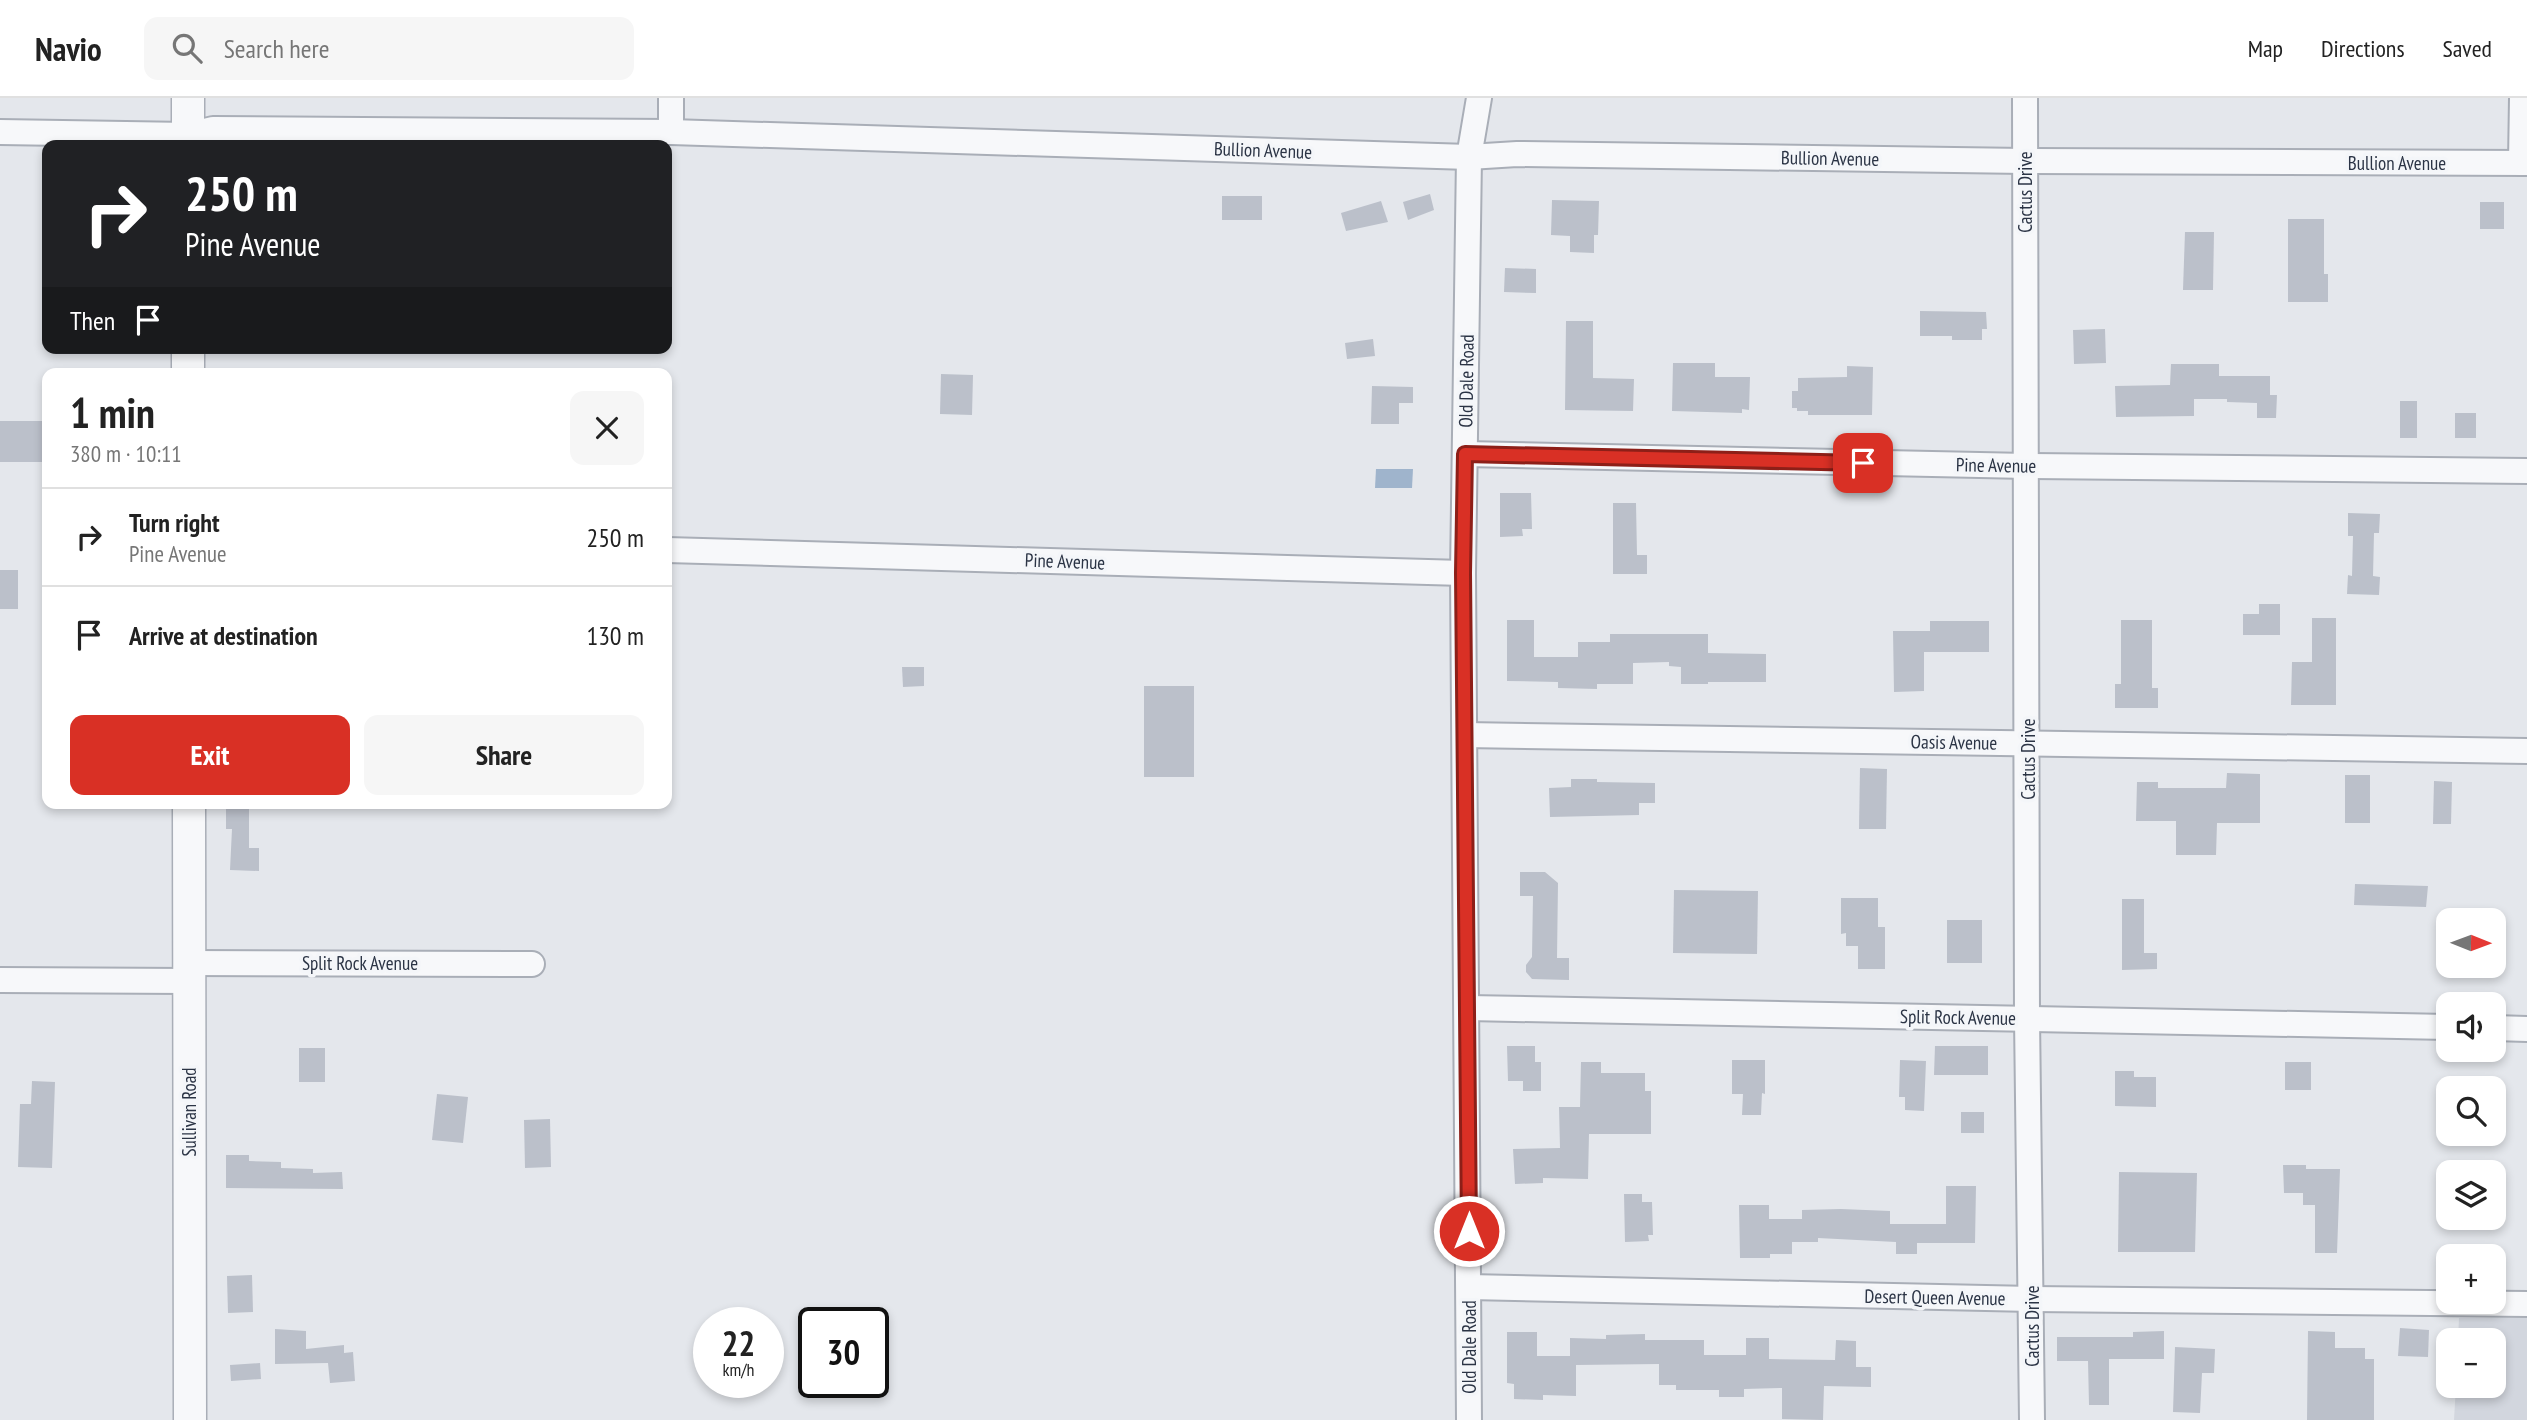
<!DOCTYPE html>
<html lang="en">
<head>
<meta charset="utf-8">
<style>
	:root { --surface:#fff; --page:#f6f6f6; --text:#222; --muted:#767676; --line:#e0e0e0; --accent:#d93025 }
	body { margin:0; font-family:"PT Sans Narrow",sans-serif; background:var(--page); color:var(--text); height:100vh; display:flex; flex-direction:column; font-size:26px; white-space:nowrap }
	* { box-sizing:border-box; margin:0 }
	p { font-size:23px; color:var(--muted) }
	.icon { flex:none; width:38px; height:38px; fill:none; stroke:currentColor; stroke-width:2; stroke-linecap:round; stroke-linejoin:round }
	.map { position:relative; flex:1; overflow:hidden }
	.panel { position:absolute; left:42px; top:270px; width:630px; height:441px; display:flex; flex-direction:column; background:var(--surface); border-radius:14px; box-shadow:0 4px 10px #0003 }
	.panel>* { flex:none }
	.hud { position:absolute; left:42px; top:42px; width:630px; height:214px; border-radius:14px; box-shadow:0 4px 10px #0003; background:#202124; color:#fff; overflow:hidden }
	.needle { width:46px; rotate:91deg }
	.controls { position:absolute; left:2436px; top:810px; display:grid; gap:14px }
	.controls a { display:grid; place-items:center; width:70px; height:70px; border-radius:14px; background:var(--surface); box-shadow:0 4px 10px #0003; font-size:35px }
	.speed { position:absolute; left:693px; top:1209px; display:flex; gap:14px; font-size:35px; font-weight:700; text-align:center }
	.speed>* { display:grid; place-content:center; width:91px; height:91px; border-radius:50%; background:var(--surface); box-shadow:0 4px 10px #0003; line-height:1 }
	.speed small { font-size:18px; font-weight:400 }
	.speed .limit { border:4px solid #111; border-radius:10px; background:#fff; color:#111 }
	.pin { position:absolute; display:grid; place-items:center; width:60px; height:60px; color:#fff; margin:-30px; border-radius:14px; box-shadow:0 4px 10px #0006 }
	.me { position:absolute; width:77px; margin:-38px; rotate:0deg; stroke-linejoin:round; filter:drop-shadow(0 0 5px #0008) }
	.turn { display:flex; align-items:center; gap:24px; height:147px; padding:0 28px; font-size:32px }
	.turn .icon { width:91px; height:91px; stroke-width:2.5 }
	.turn b { display:block; font-size:49px; line-height:60px }
	.then { display:flex; align-items:center; height:66px; padding:0 28px; background:#0003; gap:14px; font-size:26px }
	.round { display:grid; place-items:center; flex:none; width:74px; height:74px; border-radius:14px; background:var(--page) }
	.summary { display:flex; align-items:center; justify-content:space-between; height:119px; padding:0 28px }
	h1 { font-size:42px; font-weight:700; line-height:52px }
	.primary-button { display:flex; gap:14px; margin-top:auto; padding:14px 28px }
	.primary-button a { flex:1; height:80px; border-radius:14px; background:var(--accent); color:#fff; font-size:28px; font-weight:700; line-height:80px; text-align:center }
	.primary-button a+a { background:var(--page); color:var(--text) }
	ul { padding:0; list-style:none }
	li { display:flex; align-items:center; gap:21px; height:98px; padding:0 28px; border-top:2px solid var(--line) }
	li div { flex:1 }
	li b { display:block; font-size:26px }
	li em { font-style:normal }
	header { display:flex; align-items:center; gap:42px; box-sizing:border-box; height:98px; padding:0 35px; background:var(--surface); border-bottom:2px solid var(--line) }
	header strong { font-size:33px }
	nav { display:flex; gap:38px; margin-inline-start:auto; font-size:24px }
	.search { width:490px; height:63px; background:var(--page); display:flex; align-items:center; gap:18px; box-sizing:border-box; padding:0 24px; border-radius:14px; color:var(--muted); font-size:26px }
	.map>svg:first-child { display:block }
	.built { fill:#d2d6de }
	.water { fill:#9fb4cc }
	.building { fill:#bbc0ca }
	.lines { fill:none; stroke-linecap:round; stroke-linejoin:round }
	.minor-casing { stroke:#a9aeb7; stroke-width:28 }
	.tertiary-casing { stroke:#a9aeb7; stroke-width:35 }
	.minor { stroke:#f7f8fa; stroke-width:24 }
	.tertiary { stroke:#f7f8fa; stroke-width:32 }
	.route-casing { stroke:#8d1f18; stroke-width:18 }
	.route { stroke:#d93025; stroke-width:12 }
	.labels { text-anchor:middle; dominant-baseline:central; stroke-width:7; stroke-linejoin:round; paint-order:stroke }
	.street-label { font-size:19px; fill:#2b3445; stroke:#f4f6f9 }
</style>
</head>
<body>
<header>
<strong>Navio</strong>
<div class="search"><svg class="icon" aria-label="search" viewBox="0 0 24 24"><circle cx="10" cy="10" r="6"/><path d="M15 15l6 6"/></svg>Search here</div>
<nav><a>Map</a><a>Directions</a><a>Saved</a></nav>
</header>
<div class="map">
<svg width="2527" height="1322" viewBox="0 0 2527 1322">
	<rect width="100%" height="100%" fill="#e4e7ec"/>
	<path class="built" d="M2459,1220H2527V1322H2454L2456,1288H2494V1242H2458Z"/>
	<path class="water" d="M1376,371H1413L1412,390H1375Z"/>
	<g class="building">
		<path d="M1430,96L1434,112L1408,122L1403,104Z"/>
		<rect x="1222" y="98" width="40" height="24"/>
		<path d="M1552,102L1599,103L1598,137H1594V155L1570,154V138L1551,137Z"/>
		<path d="M1381,103L1388,124L1346,133L1341,115Z"/>
		<rect x="2480" y="104" width="24" height="27"/>
		<path d="M2288,121H2324V176H2328V204H2288Z"/>
		<path d="M2185,134H2214L2213,192H2183Z"/>
		<path d="M1505,170L1536,171V195L1504,194Z"/>
		<path d="M1920,213L1986,214L1987,231H1982V242H1952V238H1920Z"/>
		<path d="M1566,223H1593V280L1634,281L1633,313L1565,312Z"/>
		<path d="M2105,231L2106,265L2074,266L2073,232Z"/>
		<path d="M1373,241L1375,258L1347,261L1345,245Z"/>
		<path d="M1673,265H1715V279H1750L1749,312L1742,311V315L1672,313Z"/>
		<path d="M2171,266H2219V278H2270V297H2277L2276,320H2257V305L2227,304V301H2194V318L2116,319L2115,288L2170,287Z"/>
		<path d="M1847,268L1873,269L1872,317H1808V313H1797V310H1792V293H1798V280L1847,279Z"/>
		<path d="M941,276L973,277L972,317L940,316Z"/>
		<path d="M1372,288L1413,289V305H1399V326H1371Z"/>
		<rect x="2400" y="303" width="17" height="37"/>
		<rect x="2455" y="315" width="21" height="25"/>
		<rect x="0" y="323" width="47" height="41"/>
		<path d="M1500,395H1531L1532,431H1522L1523,438L1500,439Z"/>
		<path d="M1613,405H1636L1637,457H1647V476H1613Z"/>
		<path d="M2348,415L2380,416L2379,435H2374L2373,478L2380,479L2379,497L2347,496L2348,477L2352,478L2353,438H2348Z"/>
		<rect x="0" y="472" width="18" height="39"/>
		<path d="M2259,506H2280V537H2243V516H2259Z"/>
		<path d="M2312,520H2336V607H2291L2292,564H2312Z"/>
		<path d="M1507,522H1534V559H1578V544H1610V536H1708V555L1766,556V584H1708V586H1681V569L1669,568V564L1633,565V586H1597V591L1558,590V584L1507,583Z"/>
		<path d="M2121,522H2152V590H2158V610H2115V586H2121Z"/>
		<path d="M1930,523H1989V554H1924V593L1894,594L1893,533H1930Z"/>
		<path d="M902,569H924V588L903,589Z"/>
		<rect x="1144" y="588" width="50" height="91"/>
		<path d="M1860,670L1887,671L1886,731H1859Z"/>
		<path d="M2227,675L2260,676V725H2217L2216,757H2176V723H2136L2137,684H2158V690H2226Z"/>
		<rect x="2345" y="677" width="25" height="48"/>
		<path d="M1571,681H1597V684L1655,685V705H1639V717L1550,719L1549,690L1571,689Z"/>
		<path d="M2434,683L2452,684L2451,726H2433Z"/>
		<path d="M226,705H249V750H259V773L230,772L232,731H226Z"/>
		<path d="M1520,774H1545L1558,785L1557,860H1569V882L1532,881L1526,874V867L1532,859L1533,798H1520Z"/>
		<path d="M2355,786L2428,788L2426,809L2354,807Z"/>
		<path d="M1674,792L1758,793L1757,856L1673,855Z"/>
		<path d="M1841,800H1878V829H1885V871H1858V848H1846V835L1841,836Z"/>
		<path d="M2122,801H2144V855H2157V871L2122,872Z"/>
		<rect x="1947" y="822" width="35" height="43"/>
		<path d="M1507,948H1535V964H1541V993H1523V983H1508Z"/>
		<path d="M1935,948H1988V977H1934Z"/>
		<rect x="299" y="950" width="26" height="34"/>
		<path d="M1732,962H1765V996L1762,995L1761,1017H1742L1743,996H1732Z"/>
		<path d="M1900,962L1926,963L1924,1013L1905,1012V999H1899Z"/>
		<path d="M1581,964H1601V975H1645V993H1651V1036H1589L1588,1081L1543,1080V1085L1515,1086L1513,1051L1560,1050L1559,1009H1580Z"/>
		<rect x="2285" y="964" width="26" height="28"/>
		<path d="M2115,973H2134V979H2156V1009L2115,1008Z"/>
		<path d="M32,983L55,984L52,1070L18,1069L20,1006H31Z"/>
		<path d="M437,996L468,999L463,1045L432,1042Z"/>
		<rect x="1961" y="1014" width="23" height="21"/>
		<path d="M550,1021L551,1069L525,1070L524,1022Z"/>
		<path d="M226,1057H249V1063L281,1064V1070L313,1071V1075L342,1074L343,1091L226,1090Z"/>
		<path d="M2283,1067H2306V1071H2340L2337,1155H2315V1107H2303V1095H2284Z"/>
		<path d="M2119,1074L2197,1075L2195,1154H2118Z"/>
		<path d="M1946,1088H1976L1975,1145H1917V1156H1896V1144L1818,1140V1144H1792V1156H1770V1160H1740L1739,1107H1769V1121H1802V1112L1841,1111L1890,1113V1126H1946Z"/>
		<path d="M1624,1096H1642V1104H1652L1653,1137H1648L1649,1143L1625,1144Z"/>
		<path d="M252,1177L253,1214L228,1215L227,1178Z"/>
		<path d="M2400,1230L2429,1232L2428,1259L2398,1258Z"/>
		<path d="M275,1231L306,1233V1251L344,1247V1255L353,1254L355,1283L330,1285L328,1265L275,1266Z"/>
		<path d="M2164,1233V1261H2109V1307H2089L2088,1263H2057V1239H2133V1234Z"/>
		<path d="M2308,1233L2335,1234V1250H2365V1261H2374V1322H2307Z"/>
		<path d="M1507,1234H1537V1258H1570V1240L1606,1241V1237L1645,1236V1242H1704V1257H1746V1240H1769V1261L1835,1262L1836,1242L1856,1243V1269H1871V1289L1824,1288L1823,1322L1782,1321V1290L1744,1291V1299H1719V1292H1676V1287H1659V1266L1576,1267V1298L1543,1297V1302L1514,1301V1286L1507,1285Z"/>
		<path d="M2175,1249L2215,1251L2214,1275H2202L2200,1315L2173,1314Z"/>
		<path d="M260,1265L261,1281L231,1283L230,1267Z"/>
	</g>
	<g class="lines">
		<g class="minor-casing">
			<g id="minor">
				<path d="M2025,0L2027,920L2032,1322"/>
				<path d="M0,34L188,37L213,31L671,34L1469,59L1517,56L2025,63L2527,65"/>
				<path d="M671,34V0"/>
				<path d="M2521,65L2522,0"/>
				<path d="M1465,356L2027,368L2527,373"/>
				<path d="M667,452L1463,475"/>
				<path d="M1465,637L2527,653"/>
				<path d="M189,865L532,866"/>
				<path d="M0,882L188,883"/>
				<path d="M1468,910L2448,929"/>
				<path d="M2494,930L2527,931"/>
				<path d="M1469,1189L2032,1201L2527,1206"/>
				<path d="M1469,1322L1463,475L1469,59L1479,0"/>
			</g>
		</g>
		<g class="tertiary-casing">
			<g id="tertiary">
				<path d="M188,0V47"/>
				<path d="M188,250V275"/>
				<path d="M189,705L190,1322"/>
			</g>
		</g>
		<use href="#minor" class="minor"/>
		<use href="#tertiary" class="tertiary"/>
	</g>
	<g class="lines">
		<g class="route-casing">
			<path id="route" d="M1469,1133L1463,475L1465,356L1863,365"/>
		</g>
		<use href="#route" class="route"/>
	</g>
	<g class="labels">
		<g class="street-label">
			<text transform="translate(1263 52) rotate(2)">Bullion Avenue</text>
			<text transform="translate(1830 60) rotate(1)">Bullion Avenue</text>
			<text x="2397" y="65">Bullion Avenue</text>
			<text transform="translate(2025 94) rotate(-90)">Cactus Drive</text>
			<text transform="translate(1466 283) rotate(-89)">Old Dale Road</text>
			<text transform="translate(1996 367) rotate(1)">Pine Avenue</text>
			<text transform="translate(1065 463) rotate(2)">Pine Avenue</text>
			<text transform="translate(1954 644) rotate(1)">Oasis Avenue</text>
			<text transform="translate(2028 661) rotate(-90)">Cactus Drive</text>
			<text x="360" y="865">Split Rock Avenue</text>
			<text transform="translate(1958 919) rotate(1)">Split Rock Avenue</text>
			<text transform="translate(189 1014) rotate(-90)">Sullivan Road</text>
			<text transform="translate(1935 1199) rotate(1)">Desert Queen Avenue</text>
			<text transform="translate(2032 1228) rotate(-90)">Cactus Drive</text>
			<text transform="translate(1469 1249) rotate(-90)">Old Dale Road</text>
		</g>
	</g>
</svg>
<div class="controls">
<a><svg class="needle" viewBox="-14 -14 28 28"><path d="M0-13l5 13h-10z" fill="#e53935"/><path d="M0 13l5-13h-10z" fill="#767676"/></svg></a>
<a><svg class="icon" aria-label="sound" viewBox="0 0 24 24"><path d="M4 9h4l5-4v14l-5-4H4zM17 9q2 3 0 6"/></svg></a>
<a><svg class="icon" aria-label="search" viewBox="0 0 24 24"><circle cx="10" cy="10" r="6"/><path d="M15 15l6 6"/></svg></a>
<a><svg class="icon" aria-label="layers" viewBox="0 0 24 24"><path d="M12 4l9 5-9 5-9-5zM3 14l9 5 9-5"/></svg></a>
<a>+</a>
<a>−</a>
</div>
<div class="speed"><div>22<small>km/h</small></div><div class="limit">30</div></div>
<div class="pin" style="left:1863px;top:365px;background:#d93025"><svg class="icon" aria-label="arrive" viewBox="0 0 24 24"><path d="M6 21V4h12l-3 4 3 4H6"/></svg></div>
<svg class="me" style="left:1469px;top:1133px" viewBox="-20 -20 40 40"><circle r="17" fill="#d93025" stroke="#fff" stroke-width="3"/><path d="M0-11L8 9 0 5-8 9z" fill="#fff"/></svg>
<div class="hud">
<div class="turn"><svg class="icon" aria-label="right" viewBox="0 0 24 24"><path d="M7 20v-9h11M14 6l5 5-5 5"/></svg><div><b>250 m</b>Pine Avenue</div></div>
<div class="then">Then<svg class="icon" aria-label="arrive" viewBox="0 0 24 24"><path d="M6 21V4h12l-3 4 3 4H6"/></svg></div>
</div>
<section class="panel">
<div class="summary"><div><h1>1 min</h1><p>380 m · 10:11</p></div><a class="round"><svg class="icon" aria-label="close" viewBox="0 0 24 24"><path d="M6 6l12 12M18 6L6 18"/></svg></a></div>
<ul>
<li><svg class="icon" aria-label="right" viewBox="0 0 24 24"><path d="M7 20v-9h11M14 6l5 5-5 5"/></svg><div><b>Turn right</b><p>Pine Avenue</p></div><em>250 m</em></li>
<li><svg class="icon" aria-label="arrive" viewBox="0 0 24 24"><path d="M6 21V4h12l-3 4 3 4H6"/></svg><div><b>Arrive at destination</b></div><em>130 m</em></li>
</ul>
<div class="primary-button"><a>Exit</a><a>Share</a></div>
</section>
</div>
</body>
</html>
